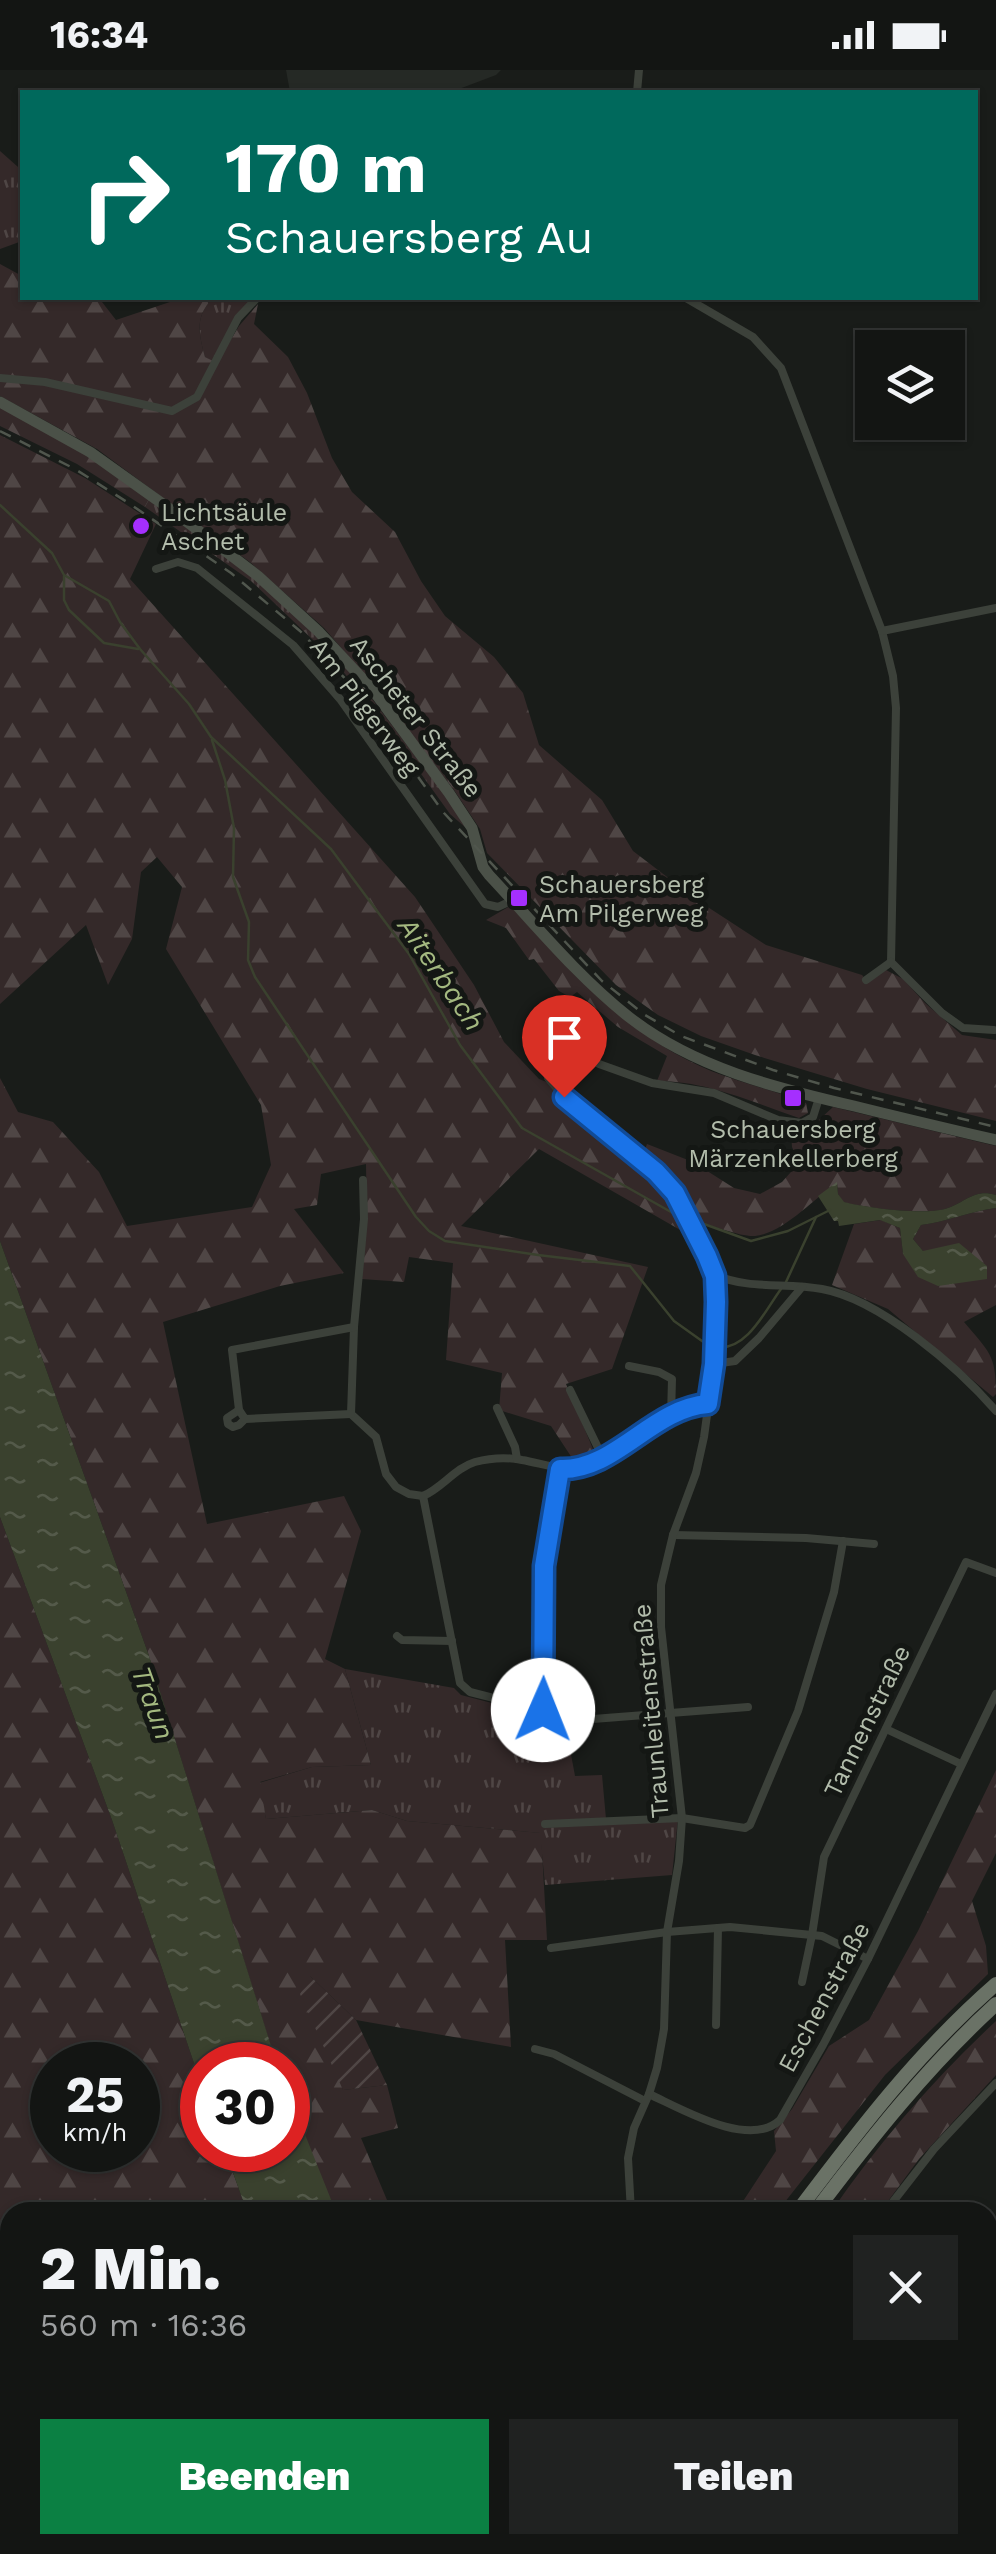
<!DOCTYPE html>
<html lang="de">
<head>
<meta charset="utf-8">
<style>
	:root { --surface:#131513; --page:#202221; --text:#f1f3f6; --muted:#9d9fa0; --line:#323433; --accent:#0b8043 }
	body { margin:0; font-family:"Work Sans",sans-serif; background:var(--page); color:var(--text); height:100vh; display:flex; flex-direction:column; font-size:38px; white-space:nowrap }
	* { box-sizing:border-box; margin:0 }
	p { font-size:32px; color:var(--muted) }
	.icon { flex:none; width:55px; height:55px; fill:none; stroke:currentColor; stroke-width:2; stroke-linecap:round; stroke-linejoin:round }
	.map { position:relative; flex:1; overflow:hidden }
	.drawer { position:absolute; left:0px; top:2132px; width:998px; height:352px; display:flex; flex-direction:column; background:var(--surface); border-radius:30px 30px 0 0; box-shadow:0 2px 8px #0004,0 0 0 2px var(--line) }
	.drawer>* { flex:none }
	.guide { position:absolute; left:20px; top:20px; width:958px; height:210px; border-radius:0px; box-shadow:0 2px 8px #0004,0 0 0 2px var(--line); background:#00695c; color:#fff; overflow:hidden }
	.controls { position:absolute; left:855px; top:260px; display:grid; gap:20px }
	.controls a { display:grid; place-items:center; width:110px; height:110px; border-radius:0px; background:var(--surface); box-shadow:0 2px 8px #0004,0 0 0 2px var(--line); font-size:50px }
	.speed { position:absolute; left:30px; top:1972px; display:flex; gap:20px; font-size:50px; font-weight:700; text-align:center }
	.speed>* { display:grid; place-content:center; width:130px; height:130px; border-radius:50%; background:var(--surface); box-shadow:0 2px 8px #0004,0 0 0 2px var(--line); line-height:1 }
	.speed small { font-size:25px; font-weight:400 }
	.speed .limit { border:15px solid #d22; background:#fff; color:#111 }
	.pin { position:absolute; display:grid; place-items:center; width:85px; height:85px; color:#fff; margin:-102px -42px; border-radius:50% 50% 50% 0; rotate:-45deg; box-shadow:0 0 10px #0007 }
	.pin .icon { rotate:45deg }
	.me { position:absolute; width:110px; margin:-55px; rotate:1deg; stroke-linejoin:round; filter:drop-shadow(0 0 8px #0008) }
	.turn { display:flex; align-items:center; gap:35px; height:210px; padding:0 40px; font-size:45px }
	.turn .icon { width:130px; height:130px; stroke-width:2.5 }
	.turn b { display:block; font-size:70px; line-height:85px }
	.round { display:grid; place-items:center; flex:none; width:105px; height:105px; border-radius:0px; background:var(--page) }
	.summary { display:flex; align-items:center; justify-content:space-between; height:170px; padding:0 40px }
	h1 { font-size:60px; font-weight:800; line-height:75px }
	.button { display:flex; gap:20px; margin-top:auto; padding:20px 40px }
	.button a { flex:1; height:115px; border-radius:0px; background:var(--accent); color:#fff; font-size:40px; font-weight:800; line-height:115px; text-align:center }
	.button a+a { background:var(--page); color:var(--text) }
	.status { display:flex; justify-content:space-between; align-items:center; height:70px; padding:0 50px; background:var(--surface); direction:ltr }
	.status svg { height:28px; fill:currentColor }
	.map>svg:first-child { display:block }
	.built { fill:#252925 }
	.grass { fill:url(#grass-tufts) }
	.forest { fill:url(#forest-firs); fill-rule:evenodd }
	.garden { fill:url(#garden-furrows) }
	.water { fill:url(#water-ripples) }
	.lines { fill:none; stroke-linecap:round; stroke-linejoin:round }
	.stream { stroke:#3a412e; stroke-width:2.5 }
	.highway-tunnel { stroke:#30342f; stroke-width:14; stroke-dasharray:14 7; stroke-linecap:butt }
	.street { stroke:#3c413a; stroke-width:8 }
	.secondary { stroke:#4b5148; stroke-width:11 }
	.highway { stroke:#6a7266; stroke-width:14 }
	.rail { stroke:#50564d; stroke-width:2.5; stroke-dasharray:12 10; stroke-linecap:butt }
	.route-casing { stroke:#114b97; stroke-width:25 }
	.route { stroke:#1a73e8; stroke-width:18 }
	.poi-dot { fill:#a52ffe; stroke:#141714; stroke-width:4 }
	.labels { text-anchor:middle; dominant-baseline:central; stroke-width:10; stroke-linejoin:round; paint-order:stroke }
	.poi-label { font-size:25px; fill:#b2bcab; stroke:#141714; text-anchor:start }
	.street-label { font-size:25px; fill:#b2bcab; stroke:#141714 }
	.water-label { font-size:28px; font-style:italic; fill:#a4b980; stroke:#141714 }
</style>
</head>
<body>
<div class="status"><b>16:34</b><svg viewBox="0 0 49 12"><path d="M0 12V9h3v3zM5 12V6h3v6zM10 12V3h3v9zM15 12V0h3v12zM26 1h20v11H26zM47 4h2v5h-2z"/></svg></div>
<div class="map">
<svg width="996" height="2484" viewBox="0 0 996 2484">
	<defs>
		<pattern id="grass-tufts" width="24" height="20" patternUnits="userSpaceOnUse" patternTransform="scale(2.5)"><rect width="24" height="20" fill="#342929"/><path d="M3 7l-1-3M5 7V3M7 7l1-3M15 17l-1-3M17 17v-4M19 17l1-3" fill="none" stroke="#4f4645"/></pattern>
		<pattern id="forest-firs" width="22" height="20" patternUnits="userSpaceOnUse" patternTransform="scale(2.5)"><rect width="22" height="20" fill="#342929"/><path d="M5 1l3.5 6h-7zM16 11l3.5 6h-7z" fill="#4f4645"/></pattern>
		<pattern id="garden-furrows" width="10" height="10" patternUnits="userSpaceOnUse" patternTransform="scale(2.5)"><rect width="10" height="10" fill="#342929"/><path d="M-1 1l2-2M0 10L10 0M9 11l2-2" fill="none" stroke="#4f4645"/></pattern>
		<pattern id="water-ripples" width="26" height="14" patternUnits="userSpaceOnUse" patternTransform="scale(2.5)"><rect width="26" height="14" fill="#3a412e"/><path d="M2 4q2-2 4 0t4 0M15 11q2-2 4 0t4 0" fill="none" stroke="#545a4a"/></pattern>
	</defs>
	<rect width="100%" height="100%" fill="#191c19"/>
	<path class="built" d="M286,0H501L496,5L459,19L440,22H290Z"/>
	<g class="grass">
		<path d="M0,81L18,97L22,107V171L0,179Z"/>
		<path d="M213,228H252L213,292L205,287C199,264 194,247 213,228Z"/>
		<path d="M149,430L262,514L313,563L363,617L459,744L466,758L450,744L383,651L333,589L251,511L145,437Z"/>
		<path d="M345,1599L454,1618L461,1625L565,1652L575,1706L602,1705L606,1749H678L672,1805L545,1815L540,1763L407,1751L372,1740L266,1749L259,1713L312,1697L371,1695Z"/>
	</g>
	<g class="forest">
		<path d="M0,194L22,206V228H96L102,232L116,250L182,228H213C194,247 199,264 205,287L217,293L239,256L258,234L254,254L288,287L307,323L332,388L352,422L395,462L421,511L445,546L494,587L523,623L539,675L602,730L633,781L700,832L766,875L862,905L868,912L886,900L903,909L925,933L962,965L996,970V1051L867,1019L755,985L701,966L658,945L616,915L487,783L480,759L454,720L376,618L324,558L251,493L97,379L0,326Z"/>
		<path d="M0,336L76,377L149,430L145,437L77,394L0,356Z"/>
		<path d="M0,365L85,408L156,454L130,509L415,827L474,915L504,972L539,1009L549,1013L641,1091L647,1074L693,1092L734,1118L760,1124L782,1112L799,1093L792,1077L791,1060L807,1061L833,1037L996,1076V1125C974,1118 965,1133 945,1139C924,1145 865,1138 843,1132L838,1124L837,1113C814,1128 784,1163 755,1166C741,1167 714,1156 699,1152L682,1161L539,1079L461,1156L648,1197L612,1299L566,1314L595,1384L576,1394L551,1356L499,1340L502,1303L446,1290L453,1193L409,1187L404,1212L362,1209L367,1151L366,1094L321,1104L317,1135L294,1139L344,1203L280,1216L163,1252L207,1454L344,1426L361,1461L325,1589L345,1599L371,1695L312,1697L260,1712L266,1749L372,1740L407,1751L541,1763L547,1870H505L511,1977L356,1950L310,1906L343,2020L387,2015L398,2058L361,2068L392,2142H336L308,2078L288,2022V1995H277L271,1977L148,1583L0,1171V1008L18,1042L53,1052L99,1102L127,1156L252,1137L271,1095L261,1035L166,879L182,817L157,787L141,802L132,869L108,915L86,855L0,934Z"/>
		<path d="M510,836C573,902 625,965 711,1001C742,1013 775,1021 806,1033L808,1043L799,1048C752,1032 707,1011 657,1011L667,986L618,957L577,922L570,927L559,921L534,889L529,890L506,858L486,850Z"/>
		<path d="M996,1138V1235L964,1252C989,1282 996,1284 996,1324L993,1327L888,1239L832,1215L854,1154L881,1150L900,1158L903,1184L923,1181L913,1169L921,1155C947,1152 970,1141 996,1138Z"/>
		<path d="M0,1447L112,1750L202,2017V2080H225L247,2142H10V2289L0,2301ZM52,1995H138V2080H52Z"/>
		<path d="M996,1700V1783L972,1831L986,1876L988,1904L885,2005L777,2142H736L776,2081L774,2061L792,2039L829,1976L869,1950L918,1861Z"/>
		<path d="M996,1951V2005L919,2089L880,2142H831C879,2072 934,2009 996,1951Z"/>
		<path d="M996,2206V2484H981L968,2475H988V2217Z"/>
		<path d="M172,2475H417L421,2484H177Z"/>
	</g>
	<path class="garden" d="M309,1905L356,1950L387,2015L343,2020L300,1924Z"/>
	<g class="water">
		<path d="M837,1112L838,1124L844,1132C867,1138 922,1145 945,1139C965,1133 974,1118 996,1125V1138C970,1141 947,1152 921,1155L913,1169L923,1181L959,1173L987,1196V1209L938,1216L918,1207L903,1184L900,1158L880,1150L839,1156L838,1151H834L818,1126Z"/>
		<path d="M0,1171L148,1583L277,1995H202V2017L112,1750L0,1447Z"/>
		<path d="M288,2022L336,2142H247L225,2080H288Z"/>
	</g>
	<g class="lines">
		<g class="stream">
			<path d="M0,435L52,483L64,505L109,531L120,552L140,579L189,634L211,667L331,779L409,884L460,975L522,1058L671,1142L681,1146"/>
			<path d="M64,506V530L69,540L104,573L138,579"/>
			<path d="M212,670L225,710L234,758L233,807L249,852L248,890L255,907L416,1147L429,1161L445,1171L538,1185L630,1196L674,1251L709,1276"/>
			<path d="M693,1150L751,1171L788,1161L830,1140"/>
			<path d="M786,1212L816,1147"/>
			<path d="M717,1277C747,1281 766,1239 781,1219"/>
		</g>
		<g class="highway-tunnel">
			<path d="M536,2484L544,2475"/>
			<path d="M555,2484L563,2475"/>
		</g>
		<g class="street">
			<path d="M247,22H252"/>
			<path d="M637,22L639,0"/>
			<path d="M686,228L753,267L781,298L882,561L893,606L896,638L891,892"/>
			<path d="M0,308L45,312L172,341L197,327L238,248L257,228"/>
			<path d="M156,499L178,492L197,498L293,575L340,629L485,834L498,837L513,830"/>
			<path d="M882,561L996,538"/>
			<path d="M891,892L942,943L963,958L994,960"/>
			<path d="M866,910L891,892"/>
			<path d="M363,1110L364,1149L354,1257L351,1344L376,1367L386,1404L396,1417L409,1424L423,1426C442,1418 455,1398 475,1392C490,1388 507,1387 522,1390C546,1394 566,1404 591,1394C631,1377 662,1337 708,1334"/>
			<path d="M715,1205C750,1220 786,1212 822,1219C879,1229 958,1297 996,1341"/>
			<path d="M714,1294L735,1291L759,1268L802,1217"/>
			<path d="M629,1296L659,1302L672,1309L671,1346"/>
			<path d="M570,1320L603,1388"/>
			<path d="M497,1338L515,1377L517,1389"/>
			<path d="M239,1340L227,1348L228,1354L233,1357L239,1355L245,1349"/>
			<path d="M351,1344L245,1349L239,1340L232,1280L354,1257"/>
			<path d="M423,1426L460,1613L470,1622L580,1650L748,1637"/>
			<path d="M673,1465L806,1468L874,1474"/>
			<path d="M397,1566L402,1570L452,1571"/>
			<path d="M543,1641L544,1496L560,1399"/>
			<path d="M886,1659L961,1694"/>
			<path d="M545,1754L682,1748L745,1758L750,1755L798,1641L834,1522L843,1471"/>
			<path d="M551,1878L667,1862L730,1857L822,1866L868,1889"/>
			<path d="M802,1912L812,1865L824,1787L966,1492L996,1503"/>
			<path d="M716,1955L718,1858"/>
			<path d="M535,1979L554,1984L645,2031"/>
			<path d="M649,2024C682,2039 749,2079 780,2050L823,1975L868,1889L996,1624"/>
			<path d="M631,2142L628,2088L634,2058L649,2024L657,1998L664,1959L667,1862L679,1791L682,1748L661,1557V1515L673,1465L696,1403L704,1367L714,1294L715,1205L675,1123L656,1102L564,1027L548,1008L545,987L550,976L559,975L599,994L652,1013L714,1023L778,1050L802,1053L813,1047L819,1028"/>
			<path d="M885,2142L934,2079L996,2013"/>
			<path d="M0,2382L10,2380"/>
			<path d="M107,2475L113,2484"/>
			<path d="M171,2475L172,2477"/>
			<path d="M587,2475L594,2484"/>
			<path d="M712,2484L716,2475"/>
		</g>
		<path class="secondary" d="M0,332L90,382L174,442L258,506L318,561L373,620L449,723L472,758L483,797L489,805C534,853 577,906 629,947C694,998 776,1018 854,1036C902,1048 949,1059 996,1070"/>
		<g class="highway">
			<path d="M797,2142C858,2061 919,1981 996,1914"/>
			<path d="M815,2142C871,2068 927,1997 996,1934"/>
		</g>
		<path class="rail" d="M0,361L75,399L127,432L231,503L300,561L354,618L444,743L602,911L645,945L681,966L773,1000L834,1018L996,1057"/>
	</g>
	<g class="lines">
		<g class="route-casing">
			<path id="route" d="M543,1640L544,1496L560,1399C615,1401 652,1338 708,1334L714,1294L716,1232L715,1206L707,1186L675,1123L656,1102L564,1027"/>
		</g>
		<use href="#route" class="route"/>
	</g>
	<g class="poi-dot">
		<circle cx="141" cy="456" r="10"/>
		<rect x="509" y="818" width="20" height="20" rx="5"/>
		<rect x="783" y="1018" width="20" height="20" rx="5"/>
	</g>
	<g class="labels">
		<g class="poi-label">
			<text x="161" y="442">Lichtsäule<tspan x="161" dy="29">Aschet</tspan></text>
			<text x="539" y="814">Schauersberg<tspan x="539" dy="29">Am Pilgerweg</tspan></text>
			<text x="793" y="1059" text-anchor="middle">Schauersberg<tspan x="793" dy="29">Märzenkellerberg</tspan></text>
		</g>
		<g class="street-label">
			<text transform="translate(365 637) rotate(53)">Am Pilgerweg</text>
			<text transform="translate(416 647) rotate(52)">Ascheter Straße</text>
			<text transform="translate(651 1641) rotate(-95)">Traunleitenstraße</text>
			<text transform="translate(867 1651) rotate(-64)">Tannenstraße</text>
			<text transform="translate(824 1927) rotate(-62)">Eschenstraße</text>
		</g>
		<g class="water-label">
			<text transform="translate(441 904) rotate(56)">Aiterbach</text>
			<text transform="translate(153 1633) rotate(70)">Traun</text>
		</g>
	</g>
</svg>
<div class="controls">
<a><svg class="icon" aria-label="layers" viewBox="0 0 24 24"><path d="M12 4l9 5-9 5-9-5zM3 14l9 5 9-5"/></svg></a>
</div>
<div class="speed"><div>25<small>km/h</small></div><div class="limit">30</div></div>
<div class="pin" style="left:564px;top:1027px;background:#d93025"><svg class="icon" aria-label="arrive" viewBox="0 0 24 24"><path d="M6 21V4h12l-3 4 3 4H6"/></svg></div>
<svg class="me" style="left:543px;top:1640px" viewBox="-20 -20 40 40"><circle r="19" fill="#fff"/><path d="M0-13L10 11 0 6-10 11z" fill="#1a73e8"/></svg>
<div class="guide">
<div class="turn"><svg class="icon" aria-label="right" viewBox="0 0 24 24"><path d="M7 20v-9h11M14 6l5 5-5 5"/></svg><div><b>170 m</b>Schauersberg Au</div></div>
</div>
<section class="drawer">
<div class="summary"><div><h1>2 Min.</h1><p>560 m · 16:36</p></div><a class="round"><svg class="icon" aria-label="close" viewBox="0 0 24 24"><path d="M6 6l12 12M18 6L6 18"/></svg></a></div>
<div class="button"><a>Beenden</a><a>Teilen</a></div>
</section>
</div>
</body>
</html>
